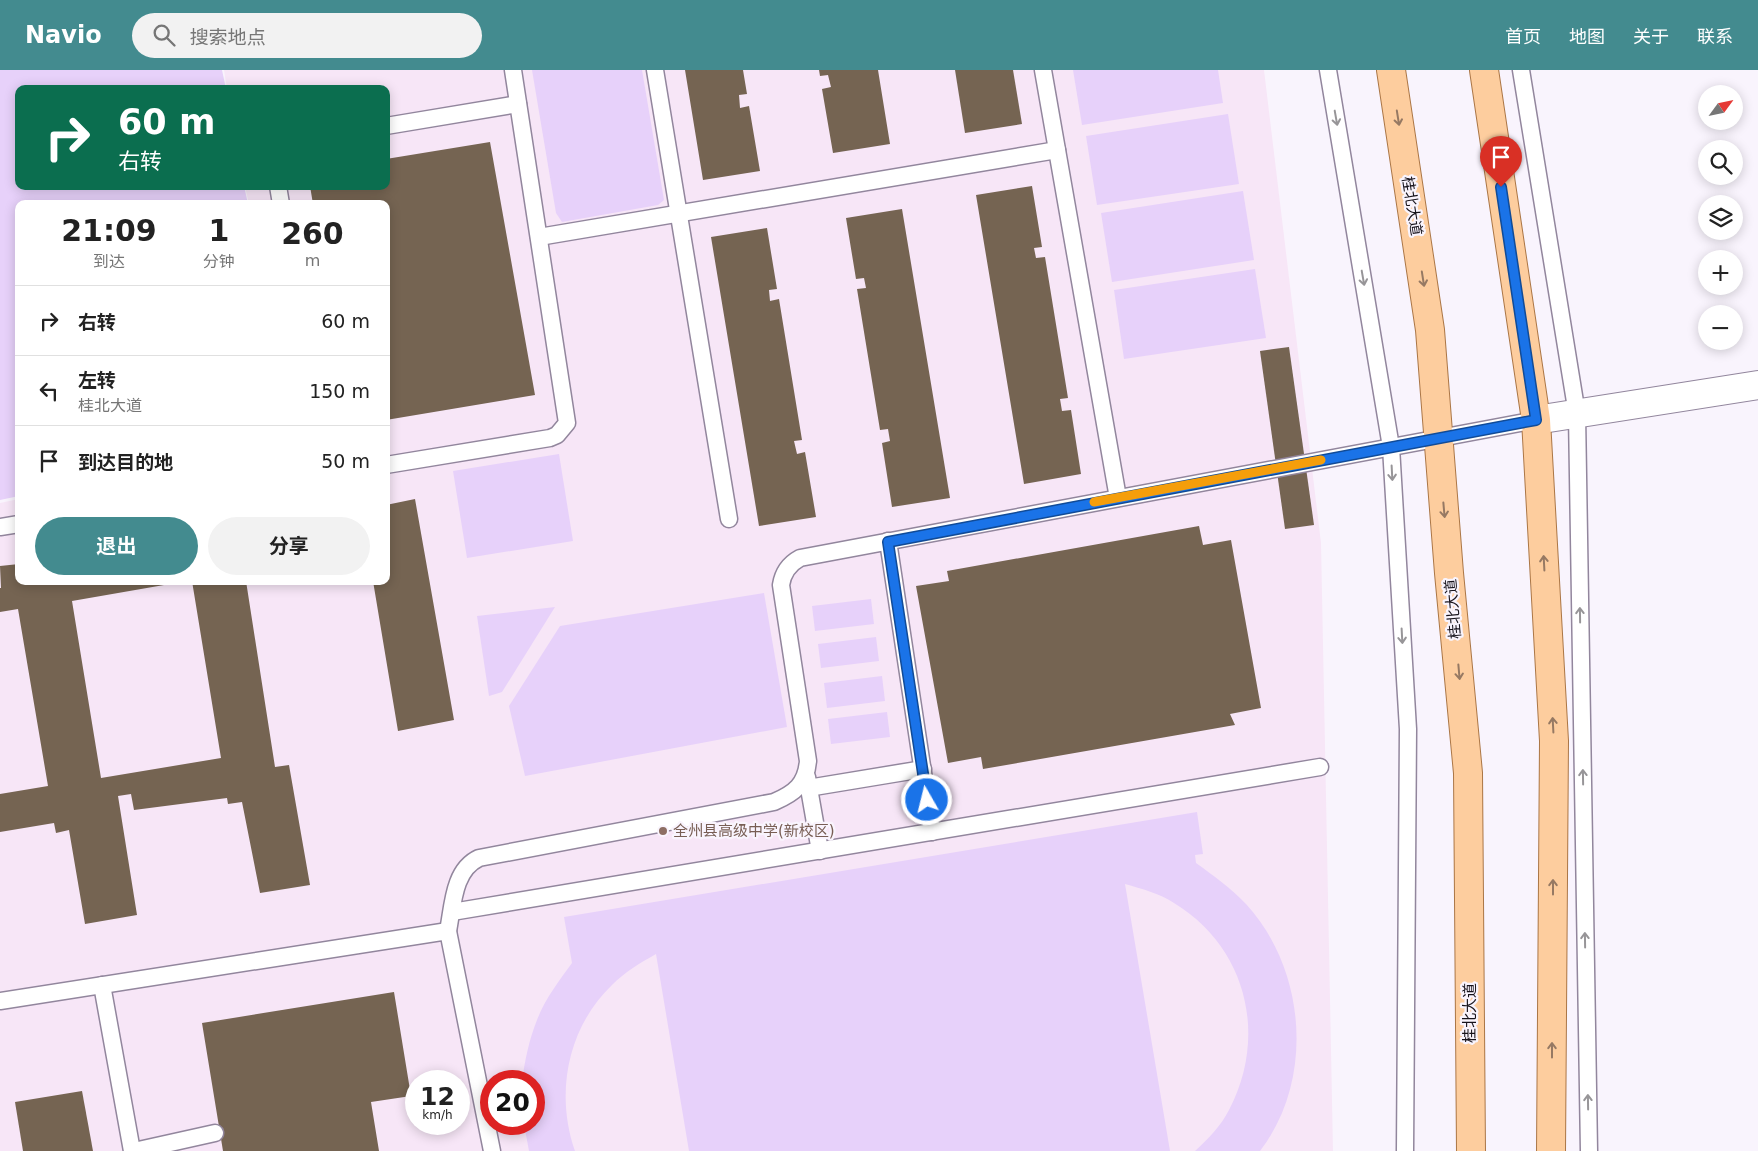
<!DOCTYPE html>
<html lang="zh">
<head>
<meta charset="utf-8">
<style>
	:root { --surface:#fff; --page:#f2f2f2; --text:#222; --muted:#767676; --line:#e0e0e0; --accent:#438b8f }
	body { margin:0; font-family:"DejaVu Sans","Noto Sans SC",sans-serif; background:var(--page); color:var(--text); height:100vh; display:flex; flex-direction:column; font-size:19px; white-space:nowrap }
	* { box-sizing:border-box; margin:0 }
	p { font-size:16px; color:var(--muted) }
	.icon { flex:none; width:28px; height:28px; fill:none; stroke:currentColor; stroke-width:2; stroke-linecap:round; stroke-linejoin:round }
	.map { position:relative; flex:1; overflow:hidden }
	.side { position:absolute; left:15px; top:130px; width:375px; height:385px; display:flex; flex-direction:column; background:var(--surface); border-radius:10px; box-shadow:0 2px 12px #0003 }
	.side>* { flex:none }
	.guide { position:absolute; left:15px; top:15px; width:375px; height:105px; border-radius:10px; box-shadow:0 2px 12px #0003; background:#0b6e4f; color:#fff; overflow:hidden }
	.needle { width:32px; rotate:57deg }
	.buttons { position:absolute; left:1698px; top:15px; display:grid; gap:10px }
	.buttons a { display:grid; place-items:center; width:45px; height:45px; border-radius:50%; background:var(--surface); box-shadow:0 2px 12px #0003; font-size:25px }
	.speed { position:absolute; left:405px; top:1000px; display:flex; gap:10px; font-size:25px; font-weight:700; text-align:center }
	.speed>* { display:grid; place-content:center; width:65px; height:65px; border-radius:50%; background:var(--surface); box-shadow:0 2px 12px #0003; line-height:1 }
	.speed small { font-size:12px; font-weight:400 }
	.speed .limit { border:8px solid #d22; background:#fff; color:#111 }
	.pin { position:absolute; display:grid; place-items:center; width:42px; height:42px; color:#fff; margin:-51px -21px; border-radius:50% 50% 50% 0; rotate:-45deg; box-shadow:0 0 5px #0007 }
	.pin .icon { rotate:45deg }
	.me { position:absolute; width:55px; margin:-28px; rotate:352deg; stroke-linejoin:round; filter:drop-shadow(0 0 4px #0008) }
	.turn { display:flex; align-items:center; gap:18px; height:105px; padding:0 20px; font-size:22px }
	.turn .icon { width:65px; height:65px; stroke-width:2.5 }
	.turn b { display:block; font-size:35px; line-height:42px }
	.eta { display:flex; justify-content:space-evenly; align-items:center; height:85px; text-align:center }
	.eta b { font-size:30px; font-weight:700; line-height:35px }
	.button { display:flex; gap:10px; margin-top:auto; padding:10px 20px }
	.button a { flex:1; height:58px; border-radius:30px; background:var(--accent); color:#fff; font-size:20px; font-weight:700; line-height:58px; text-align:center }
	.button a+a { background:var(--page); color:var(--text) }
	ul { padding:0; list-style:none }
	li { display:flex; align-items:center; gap:15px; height:70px; padding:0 20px; border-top:1px solid var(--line) }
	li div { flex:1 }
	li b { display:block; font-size:19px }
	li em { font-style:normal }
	header { display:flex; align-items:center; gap:30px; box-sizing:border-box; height:70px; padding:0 25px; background:var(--accent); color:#fff }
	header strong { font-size:24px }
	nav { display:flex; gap:28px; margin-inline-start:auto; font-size:18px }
	.search { width:350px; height:45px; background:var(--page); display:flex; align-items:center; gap:12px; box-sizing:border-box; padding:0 18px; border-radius:28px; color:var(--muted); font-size:19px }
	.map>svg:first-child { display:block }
	.education { fill:#f7e6f7; fill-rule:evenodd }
	.green { fill:#e7d1fa }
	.building { fill:#756452 }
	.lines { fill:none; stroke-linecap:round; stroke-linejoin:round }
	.service-casing { stroke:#92869d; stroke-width:19 }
	.minor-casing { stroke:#92869d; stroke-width:30 }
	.primary-casing { stroke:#ab7646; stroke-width:30 }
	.service { stroke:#fff; stroke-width:16 }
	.minor { stroke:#fff; stroke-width:28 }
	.primary { stroke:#fdcd9e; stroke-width:28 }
	.oneway { stroke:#979598 }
	.oneway2 { stroke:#967963 }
	.route-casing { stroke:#114b97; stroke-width:12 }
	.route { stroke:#1a73e8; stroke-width:9 }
	.slow { stroke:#f59e0b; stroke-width:9 }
	.education-dot { fill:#8d6e63; stroke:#f9f4fd; stroke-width:2 }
	.labels { text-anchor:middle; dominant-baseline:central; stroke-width:4.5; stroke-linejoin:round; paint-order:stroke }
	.street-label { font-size:15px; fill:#17131b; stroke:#f9f4fd }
	.education-label { font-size:15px; fill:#785e54; stroke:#f9f4fd; text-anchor:start }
</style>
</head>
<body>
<header>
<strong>Navio</strong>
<div class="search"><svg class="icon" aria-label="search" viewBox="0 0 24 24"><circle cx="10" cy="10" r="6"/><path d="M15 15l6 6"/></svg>搜索地点</div>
<nav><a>首页</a><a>地图</a><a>关于</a><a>联系</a></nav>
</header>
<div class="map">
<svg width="1758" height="1081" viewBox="0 0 1758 1081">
	<rect width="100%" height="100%" fill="#f9f4fd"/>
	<path class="education" d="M224,0H1264L1321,473L1333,1081H0V433L19,429V511H386V134H249L245,116H386V19H227ZM416,1011H459V1054H416ZM491,1011H534V1054H491Z"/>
	<g class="green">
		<path d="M0,0H222L226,19H19V116H244L248,134H19V426L0,430Z"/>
		<path d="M532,0H642L664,130L658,135L562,152L556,143Z"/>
		<path d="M1073,0H1218L1223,33L1082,55Z"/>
		<path d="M1228,44L1239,114L1097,135L1086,66Z"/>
		<path d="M1243,121L1254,190L1112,212L1101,143Z"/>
		<path d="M1255,199L1266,268L1124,289L1114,220Z"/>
		<path d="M559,384L573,471L467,488L453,401Z"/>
		<path d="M764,523L787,657L525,706L509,636L560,556Z"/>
		<path d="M871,529L874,554L815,561L812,536Z"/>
		<path d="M555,537L502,622L489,626L477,546Z"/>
		<path d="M876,567L879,591L821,598L818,574Z"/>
		<path d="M882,606L885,631L827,638L824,613Z"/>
		<path d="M887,642L890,667L831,674L828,649Z"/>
		<path d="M1197,742L1203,784L1195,785L1196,793C1214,806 1231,818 1246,834C1306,899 1315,1010 1260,1081H1195C1208,1069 1221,1056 1229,1040C1268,966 1247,877 1174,833C1159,823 1142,819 1125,814L1170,1081H689L656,884C640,893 625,902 612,915C567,958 555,1024 575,1081H529L524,1054H534V1011H522C525,990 529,970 537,950C545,929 559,911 572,893L564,847Z"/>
	</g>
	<g class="building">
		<path d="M685,0H743L747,24L739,25L740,38L749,36L760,101L703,110Z"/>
		<path d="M819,0H878L890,74L833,83L822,19L831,17L828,5L820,6Z"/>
		<path d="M955,0H1013L1022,54L965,63Z"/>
		<path d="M490,72L535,325L386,350V134H313L310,116H386V89Z"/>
		<path d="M1032,116L1042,177L1034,178L1036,188L1045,187L1068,328L1060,329L1062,341L1071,340L1081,404L1024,414L976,125Z"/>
		<path d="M902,139L950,428L892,437L882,373L890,371L888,359L880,360L857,219L866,218L864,208L856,209L846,148Z"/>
		<path d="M767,158L777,219L769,220L770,231L779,229L802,370L794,371L797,384L805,382L816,447L759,456L711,167Z"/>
		<path d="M1289,277L1314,455L1285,459L1260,281Z"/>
		<path d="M415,429L454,650L398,661L373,511H386V435Z"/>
		<path d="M1199,456L1203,475L1231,470L1261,638L1230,644L1235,655L983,699L981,687L948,693L916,516L949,511L947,501Z"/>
		<path d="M19,494V511H187L72,531L101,708L221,688L192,511H246L275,697L289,695L310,815L260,823L242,732L228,734L227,728L134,740L131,724L118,726L137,845L85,854L69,760L56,763L54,753L0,762V724L48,716L18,539L0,542V518H1L0,496Z"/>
		<path d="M394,922L411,1026L371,1032L379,1081H223L202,953Z"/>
		<path d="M82,1021L93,1081H23L15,1032Z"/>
	</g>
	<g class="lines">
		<g class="service-casing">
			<g id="service">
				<path d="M655,0L729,449"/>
				<path d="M1043,0L1118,428"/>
				<path d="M1328,0L1391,377L1408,659L1405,1081"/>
				<path d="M1521,0L1577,344L1589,1081"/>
				<path d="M386,56L518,34"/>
				<path d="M278,116L281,134"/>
				<path d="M539,167L1057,80"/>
				<path d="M386,395L550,368L557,365L567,353L513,0"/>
				<path d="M0,457L19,454"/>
				<path d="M888,471L932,762"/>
				<path d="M807,707L820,781"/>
				<path d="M808,718L923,699"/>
				<path d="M452,842L1320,697"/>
				<path d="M448,861C453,836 453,800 479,788L774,732C795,723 806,714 808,691L781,515C783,502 789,494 800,488L1536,350"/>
				<path d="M102,915L132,1081"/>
				<path d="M0,931L448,861L492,1081"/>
				<path d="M134,1081L215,1063"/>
			</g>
		</g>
		<g class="minor-casing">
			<path id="minor" d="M1536,350L1758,315"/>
		</g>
		<g class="primary-casing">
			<g id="primary">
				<path d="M1391,0L1430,260L1449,503L1468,703L1471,1081"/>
				<path d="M1484,0L1536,350L1554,671L1551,1081"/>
			</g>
		</g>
		<use href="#service" class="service"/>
		<use href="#minor" class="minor"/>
		<use href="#primary" class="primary"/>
	</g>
	<defs><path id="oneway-shaft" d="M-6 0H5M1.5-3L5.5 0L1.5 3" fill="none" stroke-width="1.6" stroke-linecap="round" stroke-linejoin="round" transform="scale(1.25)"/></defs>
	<g class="oneway">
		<use href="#oneway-shaft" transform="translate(1336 48) rotate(80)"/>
		<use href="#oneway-shaft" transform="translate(1363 208) rotate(80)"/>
		<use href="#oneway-shaft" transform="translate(1392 403) rotate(87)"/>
		<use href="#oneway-shaft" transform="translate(1580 545) rotate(-91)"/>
		<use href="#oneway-shaft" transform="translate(1402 566) rotate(87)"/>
		<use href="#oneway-shaft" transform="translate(1583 707) rotate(-91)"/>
		<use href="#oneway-shaft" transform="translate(1585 870) rotate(-91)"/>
		<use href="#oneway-shaft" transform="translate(1588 1032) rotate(-91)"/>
	</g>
	<g class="oneway2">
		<use href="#oneway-shaft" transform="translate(1398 48) rotate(81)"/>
		<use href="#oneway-shaft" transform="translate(1423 209) rotate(81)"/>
		<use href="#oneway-shaft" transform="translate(1444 440) rotate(85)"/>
		<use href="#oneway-shaft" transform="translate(1544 493) rotate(-93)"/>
		<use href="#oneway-shaft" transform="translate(1459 602) rotate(85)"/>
		<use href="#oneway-shaft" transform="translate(1553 655) rotate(-93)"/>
		<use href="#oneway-shaft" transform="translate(1553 817) rotate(-90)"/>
		<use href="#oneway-shaft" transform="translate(1552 980) rotate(-90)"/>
	</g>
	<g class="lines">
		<g class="route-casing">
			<path id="route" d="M927,730L888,472L1536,350L1501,117"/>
		</g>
		<use href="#route" class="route"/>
		<path class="slow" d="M1094,432L1321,390"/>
	</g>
	<circle class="education-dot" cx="663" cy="761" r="5"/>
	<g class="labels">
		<g class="street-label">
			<text transform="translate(1412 136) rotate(81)">桂北大道</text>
			<text transform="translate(1453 539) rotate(-95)">桂北大道</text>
			<text transform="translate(1470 943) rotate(-90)">桂北大道</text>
		</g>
		<g class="education-label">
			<text x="673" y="761">全州县高级中学(新校区)</text>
		</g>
	</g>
</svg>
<div class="buttons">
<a><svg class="needle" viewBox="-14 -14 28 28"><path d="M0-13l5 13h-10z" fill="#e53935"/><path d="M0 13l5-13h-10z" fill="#767676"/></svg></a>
<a><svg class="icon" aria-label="search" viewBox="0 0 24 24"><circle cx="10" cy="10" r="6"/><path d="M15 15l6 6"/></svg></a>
<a><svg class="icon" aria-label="layers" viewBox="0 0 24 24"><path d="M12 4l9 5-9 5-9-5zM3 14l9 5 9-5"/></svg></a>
<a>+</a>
<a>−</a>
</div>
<div class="speed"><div>12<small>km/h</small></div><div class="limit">20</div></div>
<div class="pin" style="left:1501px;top:117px;background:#d93025"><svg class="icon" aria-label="arrive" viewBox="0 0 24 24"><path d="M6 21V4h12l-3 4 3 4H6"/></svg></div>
<svg class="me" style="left:927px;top:730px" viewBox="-20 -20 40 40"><circle r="17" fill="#1a73e8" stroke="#fff" stroke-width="3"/><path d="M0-11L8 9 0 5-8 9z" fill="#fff"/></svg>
<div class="guide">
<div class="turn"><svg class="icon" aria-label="right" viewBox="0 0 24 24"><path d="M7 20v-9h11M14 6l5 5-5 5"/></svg><div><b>60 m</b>右转</div></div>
</div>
<section class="side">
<div class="eta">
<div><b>21:09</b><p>到达</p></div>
<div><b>1</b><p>分钟</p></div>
<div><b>260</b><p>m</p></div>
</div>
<ul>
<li><svg class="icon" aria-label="right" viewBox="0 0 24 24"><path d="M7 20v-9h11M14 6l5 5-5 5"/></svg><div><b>右转</b></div><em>60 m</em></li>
<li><svg class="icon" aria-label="left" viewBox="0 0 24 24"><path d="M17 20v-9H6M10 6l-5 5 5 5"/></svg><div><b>左转</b><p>桂北大道</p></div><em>150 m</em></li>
<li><svg class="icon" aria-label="arrive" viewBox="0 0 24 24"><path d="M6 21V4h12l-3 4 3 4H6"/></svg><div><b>到达目的地</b></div><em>50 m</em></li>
</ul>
<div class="button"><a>退出</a><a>分享</a></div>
</section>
</div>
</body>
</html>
